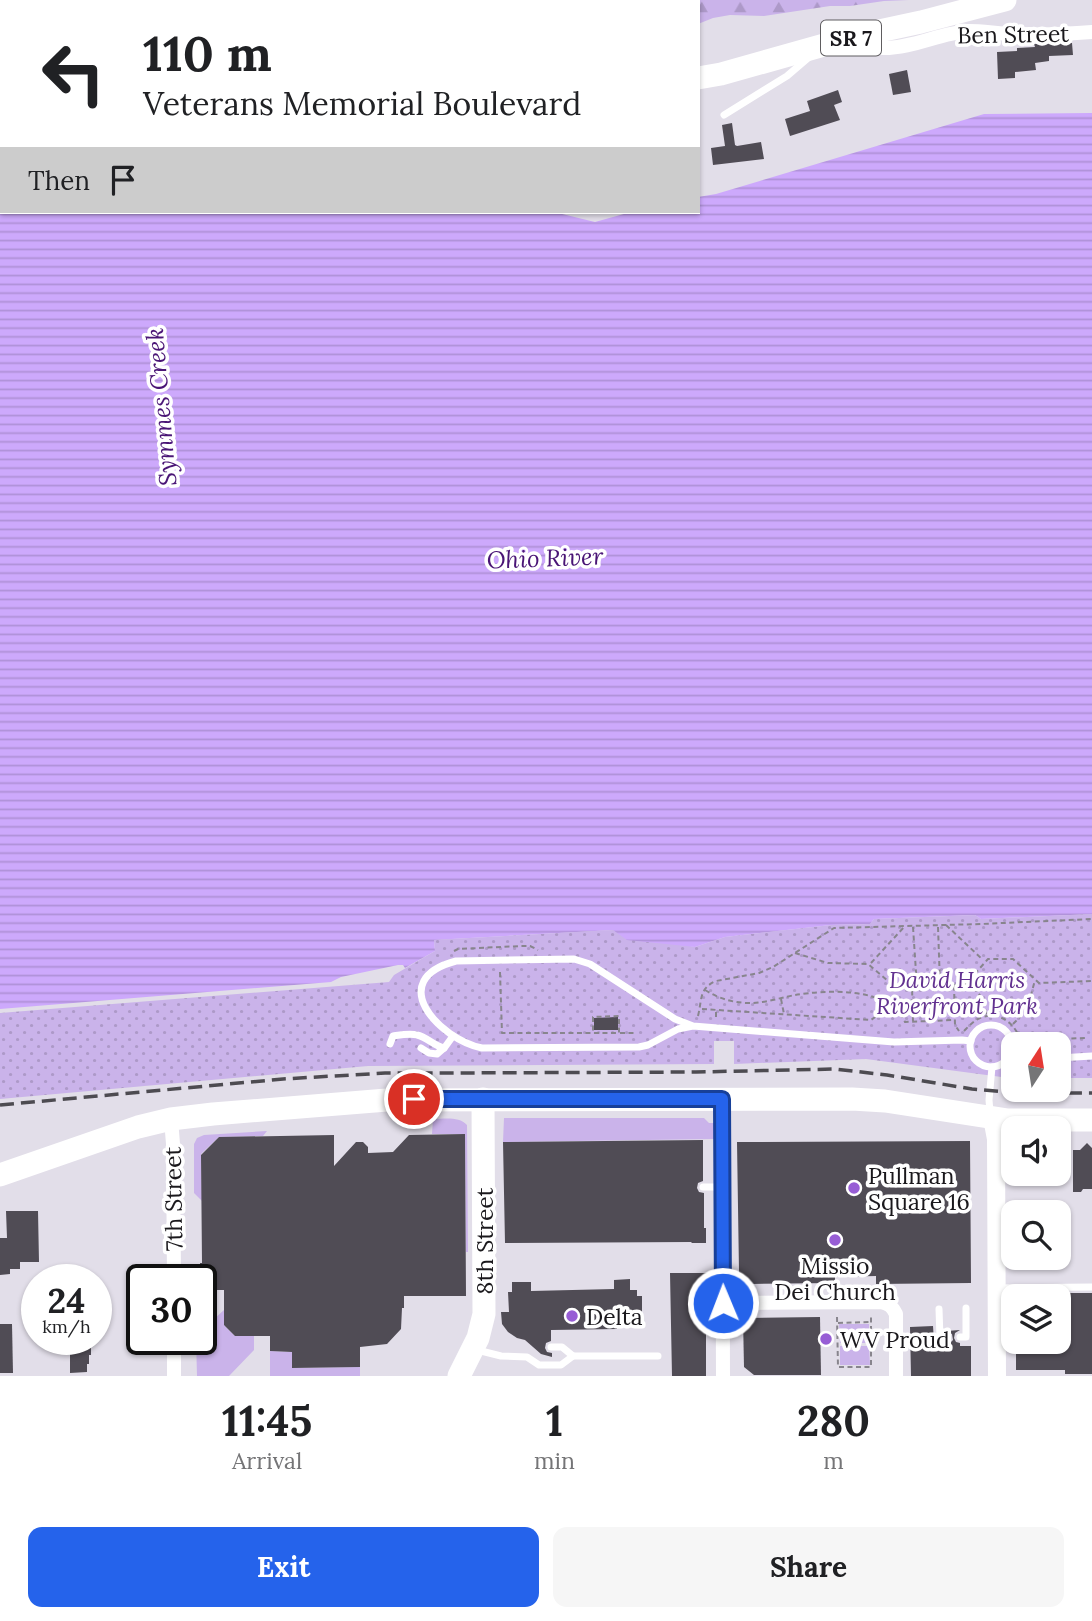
<!DOCTYPE html>
<html lang="en">
<head>
<meta charset="utf-8">
<style>
	:root { --surface:#fff; --page:#f6f6f6; --text:#202124; --muted:#757577; --accent:#2563eb }
	body { margin:0; font-family:Lora,serif; background:var(--page); color:var(--text); height:100vh; display:flex; flex-direction:column; font-size:26px; white-space:nowrap }
	* { box-sizing:border-box; margin:0 }
	p { font-size:23px; color:var(--muted) }
	.icon { flex:none; width:38px; height:38px; fill:none; stroke:currentColor; stroke-width:2; stroke-linecap:round; stroke-linejoin:round }
	.map { position:relative; height:1376px; overflow:hidden }
	.sheet { display:flex; flex-direction:column; background:var(--surface); flex:1 }
	.sheet>* { flex:none }
	.guide { position:absolute; left:0px; top:0px; width:700px; height:214px; box-shadow:0 2px 5px #0004; background:#fff; color:var(--text); overflow:hidden }
	.needle { width:46px; rotate:12deg }
	.fabs { position:absolute; left:1001px; top:1032px; display:grid; gap:14px }
	.fabs a { display:grid; place-items:center; width:70px; height:70px; border-radius:14px; background:var(--surface); box-shadow:0 2px 5px #0004; font-size:35px }
	.speed { position:absolute; left:21px; top:1264px; display:flex; gap:14px; font-size:35px; font-weight:700; text-align:center }
	.speed>* { display:grid; place-content:center; width:91px; height:91px; border-radius:50%; background:var(--surface); box-shadow:0 2px 5px #0004; line-height:1 }
	.speed small { font-size:18px; font-weight:400 }
	.speed .limit { border:4px solid #111; border-radius:10px; background:#fff; color:#111 }
	.pin { position:absolute; display:grid; place-items:center; width:60px; height:60px; color:#fff; margin:-30px; border:4px solid #fff; border-radius:50%; box-shadow:0 2px 7px #0007 }
	.me { position:absolute; width:77px; margin:-38px; rotate:359deg; stroke-linejoin:round; filter:drop-shadow(0 0 5px #0008) }
	.turn { display:flex; align-items:center; gap:24px; height:147px; padding:0 28px; font-size:32px }
	.turn .icon { width:91px; height:91px; stroke-width:2.5 }
	.turn b { display:block; font-size:49px; line-height:60px }
	.then { display:flex; align-items:center; height:66px; padding:0 28px; background:#0003; gap:14px; font-size:26px }
	.eta { display:flex; justify-content:space-evenly; align-items:center; height:119px; text-align:center }
	.eta b { font-size:42px; font-weight:800; line-height:49px }
	.primary-button { display:flex; gap:14px; margin-top:auto; padding:14px 28px }
	.primary-button a { flex:1; height:80px; border-radius:14px; background:var(--accent); color:#fff; font-size:28px; font-weight:800; line-height:80px; text-align:center }
	.primary-button a+a { background:var(--page); color:var(--text) }
	.map>svg:first-child { display:block }
	.grass { fill:#cab3ea }
	.forest { fill:url(#forest-firs) }
	.park { fill:url(#park-dots) }
	.water { fill:url(#water-rules) }
	.building { fill:#504c55 }
	.lines { fill:none; stroke-linecap:round; stroke-linejoin:round }
	.path { stroke:#88858d; stroke-width:2; stroke-dasharray:5 3.5; stroke-linecap:butt }
	.service { stroke:#fff; stroke-width:7 }
	.minor { stroke:#fff; stroke-width:14 }
	.tertiary { stroke:#fff; stroke-width:18 }
	.primary { stroke:#fff; stroke-width:23 }
	.rail { stroke:#4d4b51; stroke-width:3.5; stroke-dasharray:14 7; stroke-linecap:butt }
	.route-casing { stroke:#184099; stroke-width:18 }
	.route { stroke:#2563eb; stroke-width:12 }
	.poi-dot { fill:#975dd5; stroke:#fff; stroke-width:2.5 }
	.labels { text-anchor:middle; dominant-baseline:central; stroke-width:7; stroke-linejoin:round; paint-order:stroke }
	.shield { fill:#fff; stroke:#5f5d60; stroke-width:2 }
	.shield-label { font-size:21px; font-weight:bold; fill:#1a181c }
	.street-label { font-size:23px; fill:#1a181c; stroke:#fff }
	.park-label { font-size:23px; font-style:italic; fill:#623190; stroke:#fff }
	.poi-label { font-size:23px; fill:#1a181c; stroke:#fff; text-anchor:start }
	.water-label { font-size:24px; font-style:italic; fill:#4a1576; stroke:#fff }
</style>
</head>
<body>
<div class="map">
<svg width="1092" height="1376" viewBox="0 0 1092 1376">
	<defs>
		<pattern id="forest-firs" width="22" height="20" patternUnits="userSpaceOnUse" patternTransform="scale(1.75)"><rect width="22" height="20" fill="#cab3ea"/><path d="M5 1l3.5 6h-7zM16 11l3.5 6h-7z" fill="#ad99c8"/></pattern>
		<pattern id="park-dots" width="8" height="8" patternUnits="userSpaceOnUse" patternTransform="scale(1.75)"><rect width="8" height="8" fill="#cab3ea"/><path d="M2 2h.1M6 6h.1" fill="none" stroke="#ad99c8" stroke-width="1.8" stroke-linecap="round"/></pattern>
		<pattern id="water-rules" width="6" height="5" patternUnits="userSpaceOnUse" patternTransform="scale(1.75)"><rect width="6" height="5" fill="#cda9fc"/><path d="M0 2.5h6" fill="none" stroke="#af91d7"/></pattern>
	</defs>
	<rect width="100%" height="100%" fill="#e2dee9"/>
	<g class="grass">
		<path d="M504,1118H704L709,1123H714L715,1139L503,1142Z"/>
		<path d="M433,1119C444,1119 459,1116 467,1125L468,1252H466L465,1134H432Z"/>
		<path d="M267,1131L263,1136L219,1137L201,1154L202,1201L194,1193V1144L197,1138L204,1135Z"/>
		<path d="M224,1310V1325L235,1336H254V1350L229,1376H197L196,1339H201V1331Z"/>
		<path d="M839,1324H869V1343H861L860,1338H849L848,1343H840Z"/>
		<path d="M840,1346H848L849,1350H860L861,1346H869L870,1365H840Z"/>
		<path d="M270,1351L292,1352L293,1368L360,1367V1376H270Z"/>
	</g>
	<path class="forest" d="M507,0H909L884,1L850,6H830L764,16L730,15L713,18L698,24V2H512Z"/>
	<path class="park" d="M1092,914V1078H1059V1045H1013V1078H1009L866,1059L734,1064V1041H714V1064L368,1066L0,1099V1013L389,982L394,975L435,951L434,940L613,930L695,947L725,937L831,925L870,924L874,919L975,915L981,919Z"/>
	<path class="water" d="M1092,113V914L981,919L975,915L874,919L870,924L831,925L725,937L695,947L627,940L613,930L434,940L435,951L405,968L403,965H398L341,977L331,982L0,1009V207H2V212H250L279,214L295,212H554L595,222L631,212H698V197L716,194L984,114Z"/>
	<g class="building">
		<path d="M1072,43L1073,55L1049,56V61L1035,63L1036,70L1015,72V78L998,79L997,52L1017,51V48L1035,47L1034,44Z"/>
		<path d="M907,70L911,92L893,95L889,74Z"/>
		<path d="M838,90L842,102L834,105L840,120L790,136L785,119L810,111L807,101Z"/>
		<path d="M732,123L735,145L737,146L761,142L764,159L713,165L711,148L725,146L722,125Z"/>
		<path d="M618,1017V1030H594V1018Z"/>
		<path d="M465,1134L466,1296H404V1308H402L401,1329L387,1344L360,1347V1367L292,1368V1352L270,1351V1336H235L224,1325V1290H201V1279L200,1263H202L201,1155L219,1137L334,1135V1166L356,1142H363L368,1147V1153L393,1152L409,1135Z"/>
		<path d="M703,1140V1181L698,1183L697,1188L699,1192L704,1193V1228H706V1243H692L691,1242L505,1243L503,1142Z"/>
		<path d="M970,1141L971,1283L876,1284V1276L835,1277V1283L751,1284V1285H738V1272H739L737,1142Z"/>
		<path d="M1087,1143L1092,1148V1189H1083L1081,1192H1073V1150H1080Z"/>
		<path d="M6,1211H38L39,1262H20V1269H10V1274L0,1275V1238H7Z"/>
		<path d="M670,1273H707L709,1309H707V1325H706V1376H672Z"/>
		<path d="M630,1279V1290H637V1296H642V1319H638V1325L617,1326V1329L551,1330V1341L546,1343L545,1348L547,1352L552,1353V1357L541,1354L525,1340L517,1338L508,1332L502,1324L501,1312H509L508,1292H512V1282H531V1291L614,1289V1280Z"/>
		<path d="M1059,1293H1092V1374H1065V1370H1016V1342H1059Z"/>
		<path d="M820,1317L821,1375H754L744,1367L743,1318Z"/>
		<path d="M0,1324H12L13,1373H0Z"/>
		<path d="M933,1326L934,1341L939,1344H949L953,1340L952,1334L946,1331L960,1330L955,1333L954,1338L956,1342L960,1343V1346H971V1376H911L910,1327Z"/>
		<path d="M70,1339H91V1355H89V1364H87V1372L70,1373Z"/>
	</g>
	<g class="lines">
		<g class="path">
			<path d="M946,925L983,960"/>
			<path d="M913,927L917,987"/>
			<path d="M938,927L940,984"/>
			<path d="M454,951L458,949L521,946H530L538,950"/>
			<path d="M795,953L828,963L868,964L895,987H912"/>
			<path d="M871,963L905,926"/>
			<path d="M500,972L502,1033H619V1016L593,1017V1033"/>
			<path d="M954,985H965L988,959H1013L1039,983L1092,981"/>
			<path d="M965,985C981,988 982,1001 987,1015"/>
			<path d="M705,990C718,998 730,1002 746,1003C762,1004 779,998 795,995C826,990 889,986 905,1022L954,1020"/>
			<path d="M781,999L784,1014"/>
			<path d="M702,1009L871,1020L889,1007L912,1001"/>
			<path d="M698,1016C702,1000 699,988 716,981L759,973L773,967L834,928L981,924L1092,919"/>
			<path d="M716,1017V1009"/>
			<path d="M913,1021L912,987L954,985L955,1025L959,1031"/>
			<path d="M1013,1024L1027,1010L1035,980"/>
			<path d="M964,1031C970,1025 975,1019 983,1017C1002,1011 1019,1027 1021,1045"/>
			<path d="M620,1033H637"/>
			<path d="M1021,1040H1033"/>
			<path d="M1033,1045L1034,1040L1086,1038"/>
			<path d="M837,1317L838,1367H871V1316"/>
			<path d="M838,1323L871,1322"/>
		</g>
		<g class="service">
			<path d="M724,115L787,76L808,58"/>
			<circle cx="991" cy="1046" r="21"/>
			<path d="M693,1026L678,1029L648,1045L639,1047L482,1048C439,1039 384,980 456,961L574,959L590,964L675,1019L693,1026L894,1042L962,1040L971,1041"/>
			<path d="M390,1044L393,1036C400,1035 410,1033 417,1035C427,1037 434,1046 444,1048"/>
			<path d="M421,1048L429,1053L437,1054L445,1047L453,1036"/>
			<path d="M1059,1058L1092,1056"/>
			<path d="M990,1112L989,1100L992,1067"/>
			<path d="M703,1187H722"/>
			<path d="M998,1288L1092,1287"/>
			<path d="M939,1309L940,1338H947"/>
			<path d="M960,1337H966V1308"/>
			<path d="M551,1347H562L573,1356"/>
			<path d="M477,1350L501,1356L527,1357L539,1365H561L573,1356H658"/>
		</g>
		<g class="minor">
			<path d="M472,0L475,2"/>
			<path d="M308,2V0"/>
			<path d="M856,36C864,44 873,48 884,48C913,48 940,33 969,31C984,31 1001,34 1017,34C1042,35 1067,34 1092,32"/>
			<path d="M722,1099L723,1376"/>
			<path d="M171,1119L173,1144L174,1279"/>
			<path d="M723,1303L881,1302C889,1304 892,1306 896,1314V1376"/>
			<path d="M174,1339V1376"/>
		</g>
		<path class="tertiary" d="M992,1118L996,1139L997,1376"/>
		<g class="primary">
			<path d="M169,0L176,2"/>
			<path d="M698,78L721,74L856,36L921,22L1005,0"/>
			<path d="M0,1175L138,1127L171,1119L213,1114L387,1100L852,1099L885,1101L1008,1120H1092"/>
			<path d="M459,1376L478,1338L484,1314L483,1099"/>
		</g>
		<path class="rail" d="M0,1105L283,1079L385,1073H445L696,1072L835,1069L887,1075L972,1089L1019,1093H1092"/>
	</g>
	<g class="lines">
		<g class="route-casing">
			<path id="route" d="M414,1099H722L723,1303"/>
		</g>
		<use href="#route" class="route"/>
	</g>
	<g class="poi-dot">
		<circle cx="854" cy="1188" r="7"/>
		<circle cx="835" cy="1240" r="7"/>
		<circle cx="572" cy="1316" r="7"/>
		<circle cx="826" cy="1339" r="7"/>
	</g>
	<g class="labels">
		<rect class="shield" x="821" y="20.5" width="60" height="35" rx="5"/>
		<g class="shield-label">
			<text x="851" y="38">SR 7</text>
		</g>
		<g class="street-label">
			<text transform="translate(1013 34) rotate(-1)">Ben Street</text>
			<text transform="translate(173 1199) rotate(-91)">7th Street</text>
			<text transform="translate(484 1241) rotate(-90)">8th Street</text>
		</g>
		<g class="park-label">
			<text x="957" y="979">David Harris<tspan x="957" dy="26">Riverfront Park</tspan></text>
		</g>
		<g class="poi-label">
			<text x="868" y="1175">Pullman<tspan x="868" dy="26">Square 16</tspan></text>
			<text x="835" y="1265" text-anchor="middle">Missio<tspan x="835" dy="26">Dei Church</tspan></text>
			<text x="586" y="1316">Delta</text>
			<text x="840" y="1339">WV Proud</text>
		</g>
		<g class="water-label">
			<text transform="translate(161 407) rotate(-95)">Symmes Creek</text>
			<text transform="translate(545 558) rotate(-2)">Ohio River</text>
		</g>
	</g>
</svg>
<div class="fabs">
<a><svg class="needle" viewBox="-14 -14 28 28"><path d="M0-13l5 13h-10z" fill="#e53935"/><path d="M0 13l5-13h-10z" fill="#757577"/></svg></a>
<a><svg class="icon" aria-label="sound" viewBox="0 0 24 24"><path d="M4 9h4l5-4v14l-5-4H4zM17 9q2 3 0 6"/></svg></a>
<a><svg class="icon" aria-label="search" viewBox="0 0 24 24"><circle cx="10" cy="10" r="6"/><path d="M15 15l6 6"/></svg></a>
<a><svg class="icon" aria-label="layers" viewBox="0 0 24 24"><path d="M12 4l9 5-9 5-9-5zM3 14l9 5 9-5"/></svg></a>
</div>
<div class="speed"><div>24<small>km/h</small></div><div class="limit">30</div></div>
<div class="pin" style="left:414px;top:1099px;background:#d93025"><svg class="icon" aria-label="arrive" viewBox="0 0 24 24"><path d="M6 21V4h12l-3 4 3 4H6"/></svg></div>
<svg class="me" style="left:723px;top:1303px" viewBox="-20 -20 40 40"><circle r="17" fill="#2563eb" stroke="#fff" stroke-width="3"/><path d="M0-11L8 9 0 5-8 9z" fill="#fff"/></svg>
<div class="guide">
<div class="turn"><svg class="icon" aria-label="left" viewBox="0 0 24 24"><path d="M17 20v-9H6M10 6l-5 5 5 5"/></svg><div><b>110 m</b>Veterans Memorial Boulevard</div></div>
<div class="then">Then<svg class="icon" aria-label="arrive" viewBox="0 0 24 24"><path d="M6 21V4h12l-3 4 3 4H6"/></svg></div>
</div>
</div>
<section class="sheet">
<div class="eta">
<div><b>11:45</b><p>Arrival</p></div>
<div><b>1</b><p>min</p></div>
<div><b>280</b><p>m</p></div>
</div>
<div class="primary-button"><a>Exit</a><a>Share</a></div>
</section>
</body>
</html>
